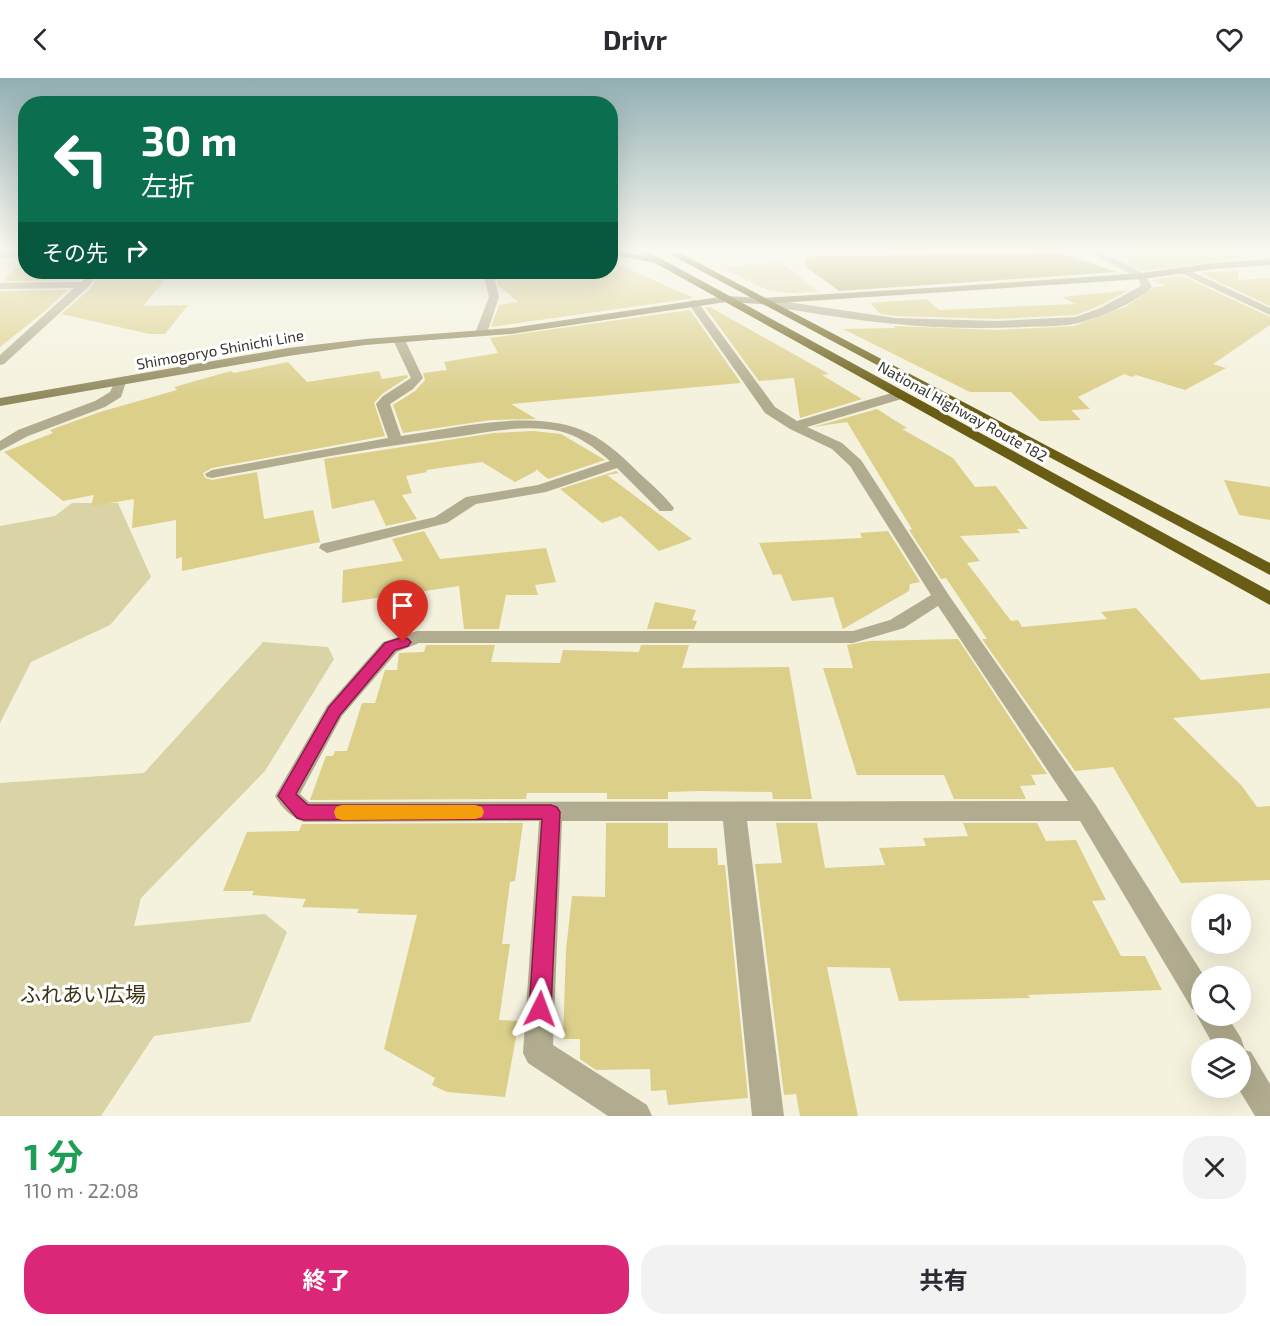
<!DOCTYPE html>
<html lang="ja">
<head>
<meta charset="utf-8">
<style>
	:root { --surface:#fff; --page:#f2f2f3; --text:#2b2b33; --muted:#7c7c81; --accent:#db2777 }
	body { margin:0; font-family:"Exo 2","Noto Sans JP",sans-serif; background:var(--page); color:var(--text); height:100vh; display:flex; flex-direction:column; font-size:22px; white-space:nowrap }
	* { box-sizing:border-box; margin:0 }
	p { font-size:20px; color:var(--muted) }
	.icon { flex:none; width:33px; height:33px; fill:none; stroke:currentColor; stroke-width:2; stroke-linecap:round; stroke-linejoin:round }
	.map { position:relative; height:1038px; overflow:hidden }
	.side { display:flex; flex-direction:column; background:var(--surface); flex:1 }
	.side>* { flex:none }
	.hud { position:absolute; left:18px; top:18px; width:600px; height:183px; border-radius:24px; box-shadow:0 6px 24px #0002; background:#0b6e4f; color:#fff; overflow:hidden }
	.buttons { position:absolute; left:1191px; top:816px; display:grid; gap:12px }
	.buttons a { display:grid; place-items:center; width:60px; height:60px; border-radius:50%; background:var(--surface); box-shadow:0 6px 24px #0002; font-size:30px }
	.pin { position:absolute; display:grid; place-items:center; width:51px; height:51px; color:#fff; margin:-62px -26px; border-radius:50% 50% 50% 0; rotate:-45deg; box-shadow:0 0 6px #0007 }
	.pin .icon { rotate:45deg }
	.me { position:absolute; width:66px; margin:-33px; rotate:3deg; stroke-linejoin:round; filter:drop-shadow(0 0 4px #0008) }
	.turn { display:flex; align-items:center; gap:21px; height:126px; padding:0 24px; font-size:27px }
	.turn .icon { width:78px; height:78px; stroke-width:2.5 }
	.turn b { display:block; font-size:42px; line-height:51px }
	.then { display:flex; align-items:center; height:57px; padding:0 24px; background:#0003; gap:12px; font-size:22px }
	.round { display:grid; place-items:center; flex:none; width:63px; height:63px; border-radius:24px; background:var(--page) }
	.overview { display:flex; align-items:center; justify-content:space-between; height:102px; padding:0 24px }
	h1 { font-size:36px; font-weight:700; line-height:45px; color:#1e9e55 }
	.primary-button { display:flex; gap:12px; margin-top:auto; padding:12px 24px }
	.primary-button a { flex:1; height:69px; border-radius:24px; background:var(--accent); color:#fff; font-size:24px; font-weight:700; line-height:69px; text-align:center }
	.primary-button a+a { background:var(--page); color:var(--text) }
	header { display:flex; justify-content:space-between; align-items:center; height:78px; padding:0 24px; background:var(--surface); font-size:27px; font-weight:700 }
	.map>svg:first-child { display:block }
	.green { fill:#dad3a6 }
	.water { fill:#b4a863 }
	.building { fill:#dbcf8a }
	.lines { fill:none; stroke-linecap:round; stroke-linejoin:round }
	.street { fill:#b1ac8f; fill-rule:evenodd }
	.secondary { fill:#928a5f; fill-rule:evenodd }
	.highway { fill:#695d15; fill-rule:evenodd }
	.route { fill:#db2777; stroke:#8e194d; stroke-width:1.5 }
	.slow { fill:#f59e0b }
	.labels { text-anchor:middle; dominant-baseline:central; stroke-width:6; stroke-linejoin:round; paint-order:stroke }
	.far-street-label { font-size:15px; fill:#36352d; stroke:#fff }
	.near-park-label { font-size:21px; fill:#3a3516; stroke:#fff }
</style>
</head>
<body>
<header><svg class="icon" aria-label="back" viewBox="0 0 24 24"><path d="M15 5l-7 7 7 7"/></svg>Drivr<svg class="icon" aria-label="heart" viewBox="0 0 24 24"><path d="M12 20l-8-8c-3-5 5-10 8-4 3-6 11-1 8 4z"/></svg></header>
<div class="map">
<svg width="1270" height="1038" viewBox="0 0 1270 1038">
	<rect width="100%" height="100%" fill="#f4f1dd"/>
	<g class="green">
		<path d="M781,184L818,214L790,215L767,212L723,190Z"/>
		<path d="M72,425H118L151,499L110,547L31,584L0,645V448L55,438Z"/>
		<path d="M263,564L328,569L334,581L265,693L141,820L134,848L265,836L287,854L250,944L154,958L101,1038H0V705L144,695Z"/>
	</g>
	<path class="water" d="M1061,175L1117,194L839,213L805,188V180L818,178Z"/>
	<g class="building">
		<path d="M1126,173H1237V181L1143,193L1126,184L1134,183L1123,178L1132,177Z"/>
		<path d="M22,181H26V194H87L80,202L4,203Z"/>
		<path d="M610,183L694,220L491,249L499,227L518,224L499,208L495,194H610Z"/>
		<path d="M1238,192V202L1270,200V228L1200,195Z"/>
		<path d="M102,194H120V198L170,196L143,228L188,227L165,256H150L61,236L90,211Z"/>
		<path d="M1182,198L1270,239V247L1213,286L1226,290L1185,312L1136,297L1132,299L1124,296L1078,319L1090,331L1071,332L1081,342L1040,343L1011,314H970L843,251L895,250L894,248L996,252L1074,248L1127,228L1154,209L1167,208L1151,202Z"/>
		<path d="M68,212L45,233L0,269V213Z"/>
		<path d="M1129,212L1099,228L1076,237L997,241L895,238L881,236L870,225L926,221L939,232L1075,226L1062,219Z"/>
		<path d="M705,229H710L829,296L822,297L862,321L800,340L794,300L759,303Z"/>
		<path d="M690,232L741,305L511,326L536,341L491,342L403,355L393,327L415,313L425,302L423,295L447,292L444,284L498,275L490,260Z"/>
		<path d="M288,284L307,304L379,293L382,301L407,297L408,299L382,316L374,325L385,358L212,390L203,395L205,400L212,402L257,394L264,441L313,432L320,464L182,493V479L176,481V442L132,450L134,421L91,428L94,417L63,423L4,374L53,355L50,352L100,334L177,312L174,309L231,293L234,295Z"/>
		<path d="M877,331L907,350L902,351L953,380L975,409L996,408L1028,451H1017L1020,455L960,458L980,483L967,485L1011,543L1018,542L1022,549L1107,541L1101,534L1136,530L1201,602L1270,595V630L1173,640L1242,708L1257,729L1270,728V802L1181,805L1113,689L1075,693L982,561H987L946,500L941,501L909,452L912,451L847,344L813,349Z"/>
		<path d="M533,353L561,356L605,382L548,401L536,391V393L515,404L482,384L426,392L427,394L406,398L412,415L402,417L417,441L386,448L374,422L332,431L324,381L494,355Z"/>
		<path d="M616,393L619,395L607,397L692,461L659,473L621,438L602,445L560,411Z"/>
		<path d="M1224,402L1270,409V442L1239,437Z"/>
		<path d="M424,453L440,481L546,470L556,504L535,507L538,517H506L499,551H464L459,508L342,525L343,492L403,483L392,461Z"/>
		<path d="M888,453L920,504L910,506L909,513L843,551L833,519L792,523L781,496L773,497L759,465L862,460L860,455Z"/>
		<path d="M655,524L696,532L692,542L697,543L694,551H647Z"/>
		<path d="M958,561L1047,696L1031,697L1036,707L1020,708L1026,721H954L944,697H857L823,590H853L847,567L869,563Z"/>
		<path d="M426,567H495L491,584L560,585L563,572L639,574L641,567H689L682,590L789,589L812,721H773L772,714L699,713L668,714V721H607V715H527L526,721L310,722L326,678H333L335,673H347L362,625H375L385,592H397L399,575L424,574Z"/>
		<path d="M523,745L515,803L510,804L502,866H510L499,942L519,943L505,1019L447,1014L432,1007L435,1000L384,971L417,837L357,835L359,831L302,829L306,821L252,817L254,813H223L247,754L299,753L302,746Z"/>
		<path d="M606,745H668V770H717L718,787H725L748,1020L668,1027L666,1012L651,1013L650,991L596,992L580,981V961H563L566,872L572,818L605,819Z"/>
		<path d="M776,745H817L825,790L885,787L879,770L926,768L923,760L968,758L963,745H1037L1046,763L1076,762L1106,822L1092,823L1121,878H1145L1162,912L1028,917L1030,920L899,923L890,890L827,889L858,1038H800L796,1016L784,1017L755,786L782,785Z"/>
	</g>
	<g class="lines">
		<g class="street">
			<path d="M26,173V179L0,180V174Z"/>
			<path d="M611,173H622L626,177L621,180Z"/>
			<path d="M1088,173H1100L1145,196L1152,209C1136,225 1097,241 1074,246C1057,249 1040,248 1024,249C948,253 874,246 800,233C787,231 765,231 756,223L761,220L895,240L997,243L1076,239L1100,230L1141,208L1138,200Z"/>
			<path d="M1182,189L1270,230V237L1179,194L1177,192Z"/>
			<path d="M90,194H100L88,209L4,286L0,287V277L74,210L0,211V205L81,204Z"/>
			<path d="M483,194H493L499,219L487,255L481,258L475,255L489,219Z"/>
			<path d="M693,222L697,223L775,329L797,343L895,314H905L906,317L905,320L807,349L842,365L861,382L950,519L1095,726L1204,898H1202V938H1227L1241,960L1245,972L1251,974L1270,1006V1038H1255L1238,1010H1240V970H1215L1197,938L1199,933L1192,931L1080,743H747L784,1038H752L723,743H562L553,967L647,1027L652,1038H608L528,985L523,975L539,743L304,744C292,740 281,729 275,718L327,628L383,564L417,553H853L890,542L931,517L850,388L832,371L790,351L765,335L688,225ZM938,528L1068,723L309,724L300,716L342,638L397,574L419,565H853L904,550Z"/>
			<path d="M399,259L405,262L423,300L413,311L390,326L401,358C455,350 528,332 579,351C602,359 621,377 638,394C650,405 664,417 674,430L672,433H660L617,390L546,414L476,426L447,445L327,475L319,470L321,466L435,439L466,419L538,407L610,383C595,370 578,357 559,353C525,346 488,354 455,359C373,369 293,385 212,400L207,399L205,396L212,392L388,360L376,326L383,318L411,300L393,262Z"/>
			<path d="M120,300L126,304L121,319L105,329L28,358L0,373V363L18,352L95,323L110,314L116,301Z"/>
		</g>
		<path class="secondary" d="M1270,181V187L1213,191L1142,201L761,226L726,224L511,256L365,267L288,278L0,328V320L288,270L365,261L511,250L726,218L761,220L944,209L1142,195L1213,185Z"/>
		<g class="highway">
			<path d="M636,173H647L1270,513V527L655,185L616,177L621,174L643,178Z"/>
			<path d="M664,173H676L1270,485V497Z"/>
		</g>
	</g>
	<linearGradient id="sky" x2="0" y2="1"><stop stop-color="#93afb3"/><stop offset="0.54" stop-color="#faf9f0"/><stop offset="1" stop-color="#faf9f0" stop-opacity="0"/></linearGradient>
	<rect width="1270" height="319" fill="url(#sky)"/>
	<path class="route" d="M403,559L408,561L411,564L408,568L395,572L340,637L296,716L308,727H551L557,729L560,734L551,931L548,938L540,942L533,938L529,931L542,741L304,742L297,740L278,718L329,629L385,565Z"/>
	<path class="slow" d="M342,727H475L482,729L484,734L482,739L475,741L342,742L336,740L334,734L336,729Z"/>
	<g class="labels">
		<g class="far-street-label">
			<text transform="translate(220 271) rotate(-10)">Shimogoryo Shinichi Line</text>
			<text transform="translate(963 333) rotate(29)">National Highway Route 182</text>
		</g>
		<g class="near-park-label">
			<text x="83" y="915">ふれあい広場</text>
		</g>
	</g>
</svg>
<div class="buttons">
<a><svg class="icon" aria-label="sound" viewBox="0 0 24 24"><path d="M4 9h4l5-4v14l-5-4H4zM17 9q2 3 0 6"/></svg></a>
<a><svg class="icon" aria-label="search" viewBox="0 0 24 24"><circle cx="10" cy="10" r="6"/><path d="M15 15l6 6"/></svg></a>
<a><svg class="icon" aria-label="layers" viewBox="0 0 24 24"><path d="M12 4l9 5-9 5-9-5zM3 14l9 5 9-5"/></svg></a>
</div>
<div class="pin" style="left:403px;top:564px;background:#d93025"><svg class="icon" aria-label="arrive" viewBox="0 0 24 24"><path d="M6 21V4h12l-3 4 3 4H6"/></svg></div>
<svg class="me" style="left:540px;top:931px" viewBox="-20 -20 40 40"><path d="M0-17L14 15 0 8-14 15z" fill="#db2777" stroke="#fff" stroke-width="4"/></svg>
<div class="hud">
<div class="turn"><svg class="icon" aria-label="left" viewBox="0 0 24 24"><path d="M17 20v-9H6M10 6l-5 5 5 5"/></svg><div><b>30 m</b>左折</div></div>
<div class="then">その先<svg class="icon" aria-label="right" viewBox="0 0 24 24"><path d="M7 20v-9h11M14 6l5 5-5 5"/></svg></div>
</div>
</div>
<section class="side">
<div class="overview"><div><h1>1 分</h1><p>110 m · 22:08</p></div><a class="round"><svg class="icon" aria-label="close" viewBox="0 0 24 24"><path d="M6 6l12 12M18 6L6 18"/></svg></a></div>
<div class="primary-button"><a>終了</a><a>共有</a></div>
</section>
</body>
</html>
